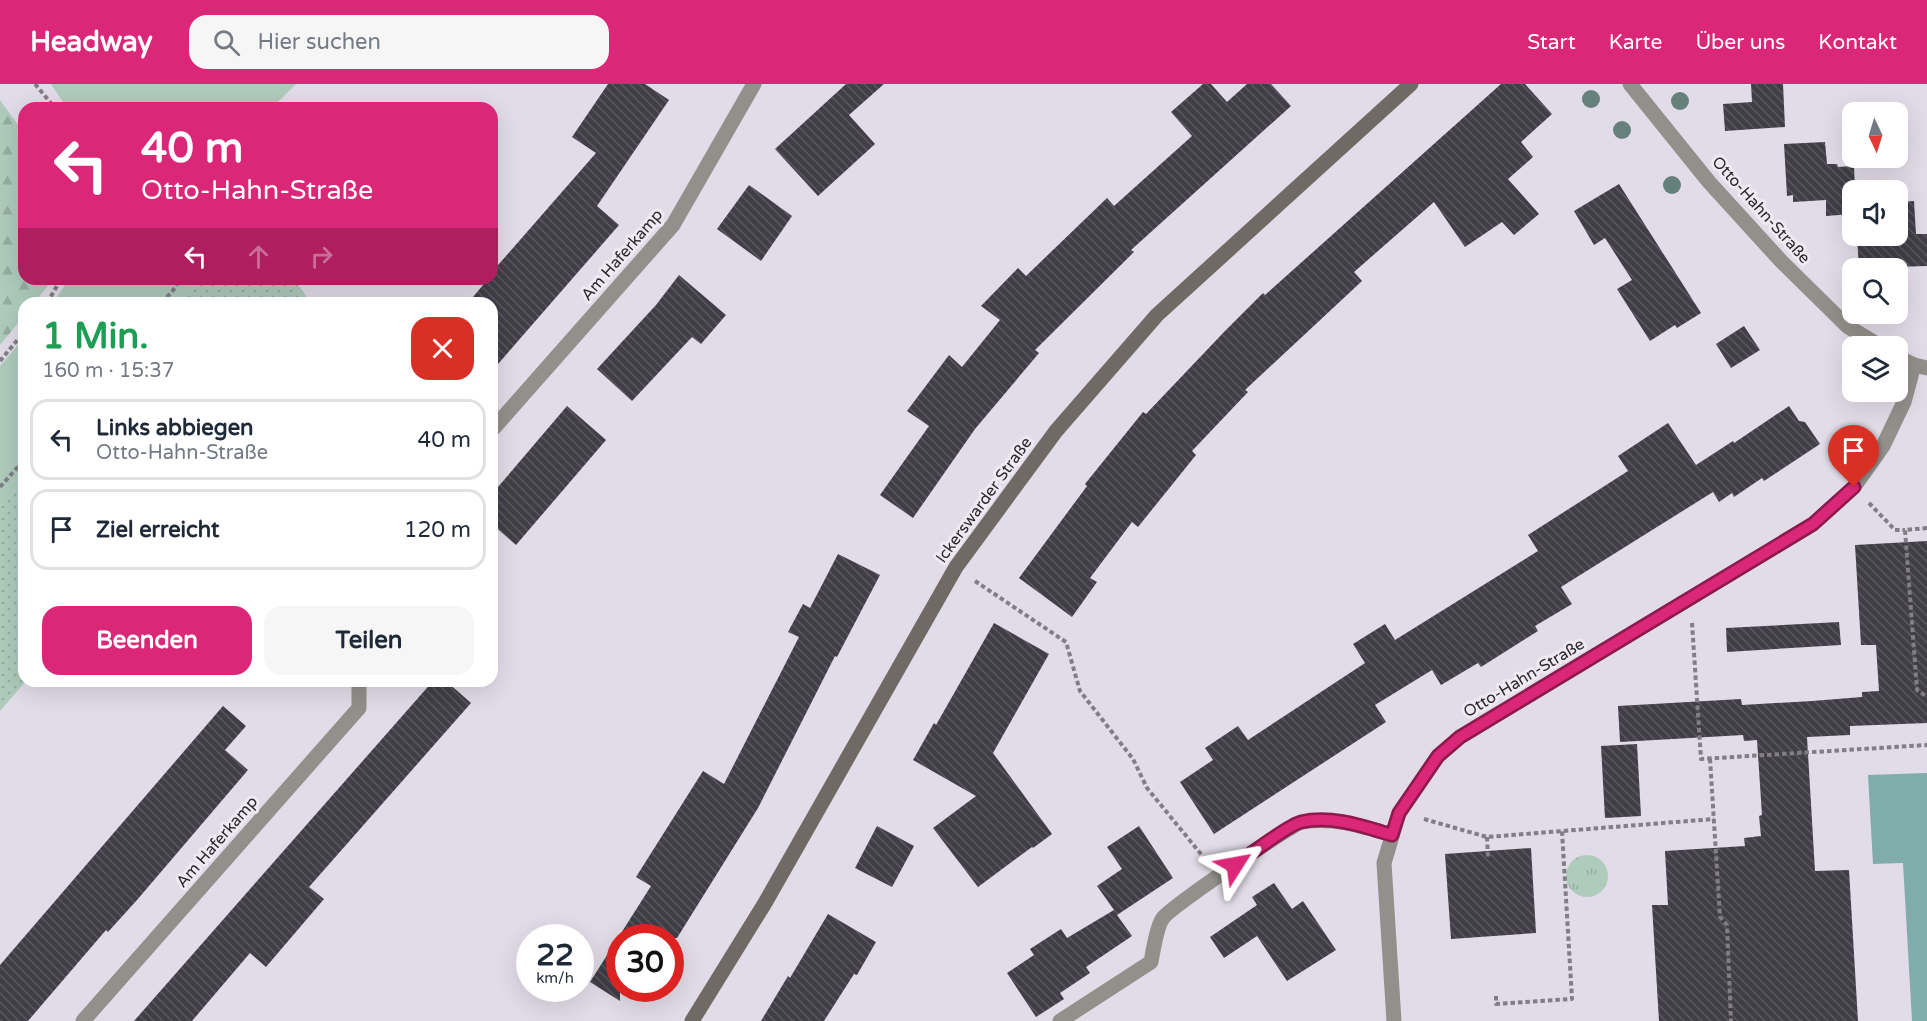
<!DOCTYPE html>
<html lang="de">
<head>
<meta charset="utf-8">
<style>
	:root { --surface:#fff; --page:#f6f6f7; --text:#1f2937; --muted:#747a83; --line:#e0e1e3; --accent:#db2777 }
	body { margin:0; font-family:"Varela Round",sans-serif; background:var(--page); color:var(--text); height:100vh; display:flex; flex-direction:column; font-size:22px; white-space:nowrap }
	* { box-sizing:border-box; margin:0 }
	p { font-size:20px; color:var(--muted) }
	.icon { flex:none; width:33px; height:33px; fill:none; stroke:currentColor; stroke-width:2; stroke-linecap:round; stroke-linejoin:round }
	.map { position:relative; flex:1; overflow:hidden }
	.drawer { position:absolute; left:18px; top:213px; width:480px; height:390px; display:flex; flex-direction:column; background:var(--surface); border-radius:18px; box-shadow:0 6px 24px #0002 }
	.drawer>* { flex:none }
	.hud { position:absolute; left:18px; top:18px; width:480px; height:183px; border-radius:18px; box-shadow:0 6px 24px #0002; background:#db2777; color:#fff; overflow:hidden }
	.needle { width:39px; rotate:176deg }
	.buttons { position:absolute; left:1842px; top:18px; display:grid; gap:12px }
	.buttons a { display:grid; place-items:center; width:66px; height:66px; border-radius:12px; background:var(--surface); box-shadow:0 6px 24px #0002; font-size:30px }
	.speed { position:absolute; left:516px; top:840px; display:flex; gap:12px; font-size:30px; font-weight:700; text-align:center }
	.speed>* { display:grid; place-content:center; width:78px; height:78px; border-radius:50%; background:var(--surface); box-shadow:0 6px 24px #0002; line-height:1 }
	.speed small { font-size:15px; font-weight:400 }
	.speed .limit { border:9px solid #d22; background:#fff; color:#111 }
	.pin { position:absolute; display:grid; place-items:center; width:51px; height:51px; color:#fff; margin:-62px -26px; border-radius:50% 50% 50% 0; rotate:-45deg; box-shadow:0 0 6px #0007 }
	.pin .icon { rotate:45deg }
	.me { position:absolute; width:66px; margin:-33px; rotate:56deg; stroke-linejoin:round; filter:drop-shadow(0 0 4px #0008) }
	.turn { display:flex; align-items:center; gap:21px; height:126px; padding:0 24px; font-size:27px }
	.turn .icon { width:78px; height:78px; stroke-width:2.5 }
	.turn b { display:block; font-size:42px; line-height:51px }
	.lanes { display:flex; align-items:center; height:57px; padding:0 24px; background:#0003; justify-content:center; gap:30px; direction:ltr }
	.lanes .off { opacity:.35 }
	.round { display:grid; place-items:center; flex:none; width:63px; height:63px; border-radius:18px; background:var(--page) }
	.summary { display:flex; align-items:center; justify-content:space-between; height:102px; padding:0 24px }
	h1 { font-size:36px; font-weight:700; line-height:45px; color:#1e9e55 }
	.primary-button { display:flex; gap:12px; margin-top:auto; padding:12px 24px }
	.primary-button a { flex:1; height:69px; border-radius:18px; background:var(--accent); color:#fff; font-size:24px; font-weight:700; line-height:69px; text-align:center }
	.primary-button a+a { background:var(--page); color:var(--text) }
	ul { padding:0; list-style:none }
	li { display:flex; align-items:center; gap:18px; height:81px; margin:0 12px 9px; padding:0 12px; border:3px solid var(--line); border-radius:18px }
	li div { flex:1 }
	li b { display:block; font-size:22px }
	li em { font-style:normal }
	header { display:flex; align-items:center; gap:36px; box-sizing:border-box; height:84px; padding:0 30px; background:var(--accent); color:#fff }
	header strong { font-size:28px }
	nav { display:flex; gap:33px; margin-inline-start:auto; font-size:21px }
	.search { width:420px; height:54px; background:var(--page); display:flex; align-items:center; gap:15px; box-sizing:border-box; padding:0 21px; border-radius:18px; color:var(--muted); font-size:22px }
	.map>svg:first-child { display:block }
	.grass { fill:#aecbbc }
	.forest { fill:url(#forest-firs) }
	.park { fill:url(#park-tufts) }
	.garden { fill:url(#garden-dots) }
	.water { fill:#81acac }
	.building { fill:url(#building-back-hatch) }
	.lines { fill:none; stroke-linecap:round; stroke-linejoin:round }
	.path { stroke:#817e85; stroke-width:4; stroke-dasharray:4.5 3; stroke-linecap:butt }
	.minor { stroke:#93908c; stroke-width:15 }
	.secondary { stroke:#6f6a64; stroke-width:15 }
	.tree { fill:#66807b }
	.route-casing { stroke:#8e194d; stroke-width:15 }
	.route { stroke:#db2777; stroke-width:10 }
	.labels { text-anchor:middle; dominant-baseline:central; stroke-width:6; stroke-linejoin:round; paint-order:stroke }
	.street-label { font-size:16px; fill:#29272b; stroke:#efe9f4 }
</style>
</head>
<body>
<header>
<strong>Headway</strong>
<div class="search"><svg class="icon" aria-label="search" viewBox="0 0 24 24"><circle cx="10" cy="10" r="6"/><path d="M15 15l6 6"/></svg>Hier suchen</div>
<nav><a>Start</a><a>Karte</a><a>Über uns</a><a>Kontakt</a></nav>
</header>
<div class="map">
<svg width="1927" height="937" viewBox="0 0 1927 937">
	<defs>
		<pattern id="forest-firs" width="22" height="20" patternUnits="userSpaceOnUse" patternTransform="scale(1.5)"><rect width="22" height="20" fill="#aecbbc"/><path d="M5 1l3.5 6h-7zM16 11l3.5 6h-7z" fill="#96aea2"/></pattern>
		<pattern id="park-tufts" width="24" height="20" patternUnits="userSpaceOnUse" patternTransform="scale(1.5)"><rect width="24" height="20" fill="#aecbbc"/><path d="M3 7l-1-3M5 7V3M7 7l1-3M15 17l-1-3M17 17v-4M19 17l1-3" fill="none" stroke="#96aea2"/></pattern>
		<pattern id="garden-dots" width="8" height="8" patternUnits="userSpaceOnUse" patternTransform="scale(1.5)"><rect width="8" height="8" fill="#aecbbc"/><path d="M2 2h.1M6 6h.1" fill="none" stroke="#96aea2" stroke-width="1.8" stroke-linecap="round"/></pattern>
		<pattern id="building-back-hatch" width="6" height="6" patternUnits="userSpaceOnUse" patternTransform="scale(1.5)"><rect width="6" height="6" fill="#413e47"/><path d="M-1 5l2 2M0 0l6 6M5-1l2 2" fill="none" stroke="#5a585f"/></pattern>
	</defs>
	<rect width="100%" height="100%" fill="#e1dce7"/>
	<g class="grass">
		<path d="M51,0H296L272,24H67Z"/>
		<path d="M69,195H201L180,219H53Z"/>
		<path d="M24,254V396L0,423V282Z"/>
	</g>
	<path class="forest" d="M0,16L24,49V195H53L34,219H24V232L0,261Z"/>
	<circle class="park" cx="1587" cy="792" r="21"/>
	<g class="garden">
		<path d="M201,195H294L311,219H180Z"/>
		<path d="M24,396V597H26L0,627V423Z"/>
	</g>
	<path class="water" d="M1927,689V937H1912L1903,779L1873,780L1868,691Z"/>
	<g class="building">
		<path d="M608,0H645L669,16L597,122L619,141L492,287V219H468L488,195H492V188L596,69L572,53Z"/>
		<path d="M846,0H884L849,31L875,60L818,112L775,65Z"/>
		<path d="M1203,0H1211L1227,18L1247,0H1271L1291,22L1131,166L1134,168L1035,266L1039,269L975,345L913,434L880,411L929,342L907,327L949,271L962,283L1000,236L981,222L1018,184L1026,192L1107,114L1114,122L1192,52L1171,28Z"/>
		<path d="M1501,0H1525L1552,30L1521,58L1533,73L1508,95L1539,130L1514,151L1502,138L1465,163L1434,118L1354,188L1362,197L1245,306L1248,308L1192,367L1196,371L1138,443L1132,438L1090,494L1097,498L1072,533L1019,494L1087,402L1085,400L1143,328L1146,330L1224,248L1263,209L1265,211Z"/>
		<path d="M1751,0H1783L1785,43L1725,47L1723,20L1752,18Z"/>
		<path d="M1825,58L1827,80H1837L1838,83L1854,82L1855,106H1852V130L1826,132V116L1793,118V111L1787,112L1784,60Z"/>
		<path d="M1619,100L1701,229L1677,244L1675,241L1650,257L1617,205L1632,196L1605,154L1594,161L1574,127Z"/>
		<path d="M749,101L792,132L761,177L717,145Z"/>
		<path d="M1914,117L1916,150H1927V182L1859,184L1857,152H1898V118Z"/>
		<path d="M679,191L726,231L701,260L692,253L632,317L597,285L656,221Z"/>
		<path d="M1744,242L1760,266L1731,284L1716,260Z"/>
		<path d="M567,322L606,356L516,461L492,440V410Z"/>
		<path d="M1789,322L1799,337L1805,338L1820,360L1764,397L1762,394L1734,413L1732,409L1719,418L1713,408L1561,503L1572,520L1535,542L1538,547L1481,583L1478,579L1441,601L1432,586L1375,621L1386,638L1214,750L1180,698L1213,676L1205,664L1238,642L1248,656L1365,579L1353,560L1385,540L1395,556L1538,467L1528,451L1628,387L1618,372L1668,339L1696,381L1733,357L1734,359Z"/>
		<path d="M1927,457V639L1850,642V651L1807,653L1815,787L1849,786L1858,937H1659L1652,821H1668L1665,767L1745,762L1744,754L1761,752L1759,732L1762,731L1757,656L1744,657L1743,651L1620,658L1618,622L1741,615L1742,621L1812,617L1862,613V608L1879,607L1876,561H1861L1855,461Z"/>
		<path d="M838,470L880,491L837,573L835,572L758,724L677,854H620V917L590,898L651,802L636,793L703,687L724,700L799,553L788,548L803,520L810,524Z"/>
		<path d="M1839,538L1841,561L1727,568L1726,544Z"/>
		<path d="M994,539L1049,570L993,669L1052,750L1033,764L1032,763L978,803L933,744L976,712L913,676L934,639L936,641Z"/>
		<path d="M433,597H446L471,619L309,803L324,815L266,883L250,869L192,937H134Z"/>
		<path d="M223,622L246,642L225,666L248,686L137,816L108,848L106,846L28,937H0V881Z"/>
		<path d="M1637,660L1641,732L1605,734L1601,662Z"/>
		<path d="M877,742L914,762L892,803L855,784Z"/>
		<path d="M1139,742L1173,794L1117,831L1132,852L1086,883L1090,889L1060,909L1064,915L1036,933L1007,889L1034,871L1030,865L1061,845L1067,854L1114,826L1097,802L1122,785L1107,763Z"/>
		<path d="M1531,764L1536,849L1451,855L1445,770Z"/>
		<path d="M1274,799L1292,825L1303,817L1336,866L1287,897L1257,852L1224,874L1210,853L1257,821L1252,813Z"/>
		<path d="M828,830L876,858L857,891L854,890L824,937H761L788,892L790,894Z"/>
	</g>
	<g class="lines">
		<g class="path">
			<path d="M35,0L55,24"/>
			<path d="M47,219L61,195"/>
			<path d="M162,219L175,204L179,195"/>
			<path d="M0,277L24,248"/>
			<path d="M0,403L24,376"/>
			<path d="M1869,419L1895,446H1905"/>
			<path d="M1927,444L1905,446L1917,606L1927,613"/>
			<path d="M975,497L1066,558L1080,607L1133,675L1147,704L1205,775"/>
			<path d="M1692,539L1701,675L1927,661"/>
			<path d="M1710,675L1720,833L1727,841L1731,937"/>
			<path d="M1424,735L1487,753L1714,735"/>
			<path d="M1487,753L1488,774"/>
			<path d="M1496,912V920L1572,915L1562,747"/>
		</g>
		<g class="minor">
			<path d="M1630,0L1709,98L1781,177L1847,242L1880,262"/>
			<path d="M1898,273L1914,281L1927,284"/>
			<path d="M492,346L673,141L754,0"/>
			<path d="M83,937L359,624V597"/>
			<path d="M1060,937L1151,878C1153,867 1157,841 1163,834C1171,823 1292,740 1302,738C1334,733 1362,742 1392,751"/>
			<path d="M1394,937L1384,779L1399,729L1438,672L1460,653L1813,440L1854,403L1883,362L1904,318L1914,281"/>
		</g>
		<path class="secondary" d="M692,937L765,819L956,483L1056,347L1157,231L1411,0"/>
	</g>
	<g class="tree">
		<circle cx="1591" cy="15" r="9"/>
		<circle cx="1680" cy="17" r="9"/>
		<circle cx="1622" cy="46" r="9"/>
		<circle cx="1672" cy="101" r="9"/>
	</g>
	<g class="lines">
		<g class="route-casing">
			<path id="route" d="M1235,781C1248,772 1288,741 1301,738C1331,731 1362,742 1392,751L1399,729L1438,672L1460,653L1813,440L1854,403"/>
		</g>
		<use href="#route" class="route"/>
	</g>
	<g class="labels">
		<g class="street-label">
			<text transform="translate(1761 126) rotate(48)">Otto-Hahn-Straße</text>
			<text transform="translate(622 171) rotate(-49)">Am Haferkamp</text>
			<text transform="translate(984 416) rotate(-54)">Ickerswarder Straße</text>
			<text transform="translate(1524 594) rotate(-31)">Otto-Hahn-Straße</text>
			<text transform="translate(217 758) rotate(-49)">Am Haferkamp</text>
		</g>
	</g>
</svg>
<div class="buttons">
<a><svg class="needle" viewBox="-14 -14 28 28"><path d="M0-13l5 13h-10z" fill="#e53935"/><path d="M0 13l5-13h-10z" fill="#747a83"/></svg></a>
<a><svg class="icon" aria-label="sound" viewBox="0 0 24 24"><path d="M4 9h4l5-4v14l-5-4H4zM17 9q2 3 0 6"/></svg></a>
<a><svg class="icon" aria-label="search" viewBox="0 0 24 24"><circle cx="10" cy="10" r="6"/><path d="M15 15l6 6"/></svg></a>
<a><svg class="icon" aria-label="layers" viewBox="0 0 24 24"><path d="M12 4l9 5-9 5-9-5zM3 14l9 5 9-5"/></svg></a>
</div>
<div class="speed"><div>22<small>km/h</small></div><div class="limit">30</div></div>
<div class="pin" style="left:1854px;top:403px;background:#d93025"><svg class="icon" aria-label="arrive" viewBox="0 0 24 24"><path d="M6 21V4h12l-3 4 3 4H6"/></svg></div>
<svg class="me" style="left:1235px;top:781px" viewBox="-20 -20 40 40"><path d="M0-17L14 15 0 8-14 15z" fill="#db2777" stroke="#fff" stroke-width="4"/></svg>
<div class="hud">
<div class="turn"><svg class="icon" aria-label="left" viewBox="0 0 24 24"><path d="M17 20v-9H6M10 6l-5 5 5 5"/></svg><div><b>40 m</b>Otto-Hahn-Straße</div></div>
<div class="lanes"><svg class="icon" aria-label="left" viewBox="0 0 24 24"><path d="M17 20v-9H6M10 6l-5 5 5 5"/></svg><svg class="icon off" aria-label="ahead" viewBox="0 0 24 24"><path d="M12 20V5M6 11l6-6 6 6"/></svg><svg class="icon off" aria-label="right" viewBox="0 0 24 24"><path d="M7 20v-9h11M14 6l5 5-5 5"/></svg></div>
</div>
<section class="drawer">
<div class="summary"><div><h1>1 Min.</h1><p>160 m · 15:37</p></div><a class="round" style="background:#d93025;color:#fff"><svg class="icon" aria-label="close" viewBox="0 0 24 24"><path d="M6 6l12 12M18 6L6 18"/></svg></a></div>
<ul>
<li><svg class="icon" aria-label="left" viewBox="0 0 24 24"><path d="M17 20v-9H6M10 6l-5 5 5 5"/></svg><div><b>Links abbiegen</b><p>Otto-Hahn-Straße</p></div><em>40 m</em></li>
<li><svg class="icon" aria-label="arrive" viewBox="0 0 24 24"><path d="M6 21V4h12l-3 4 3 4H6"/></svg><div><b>Ziel erreicht</b></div><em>120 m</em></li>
</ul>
<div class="primary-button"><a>Beenden</a><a>Teilen</a></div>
</section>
</div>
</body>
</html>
